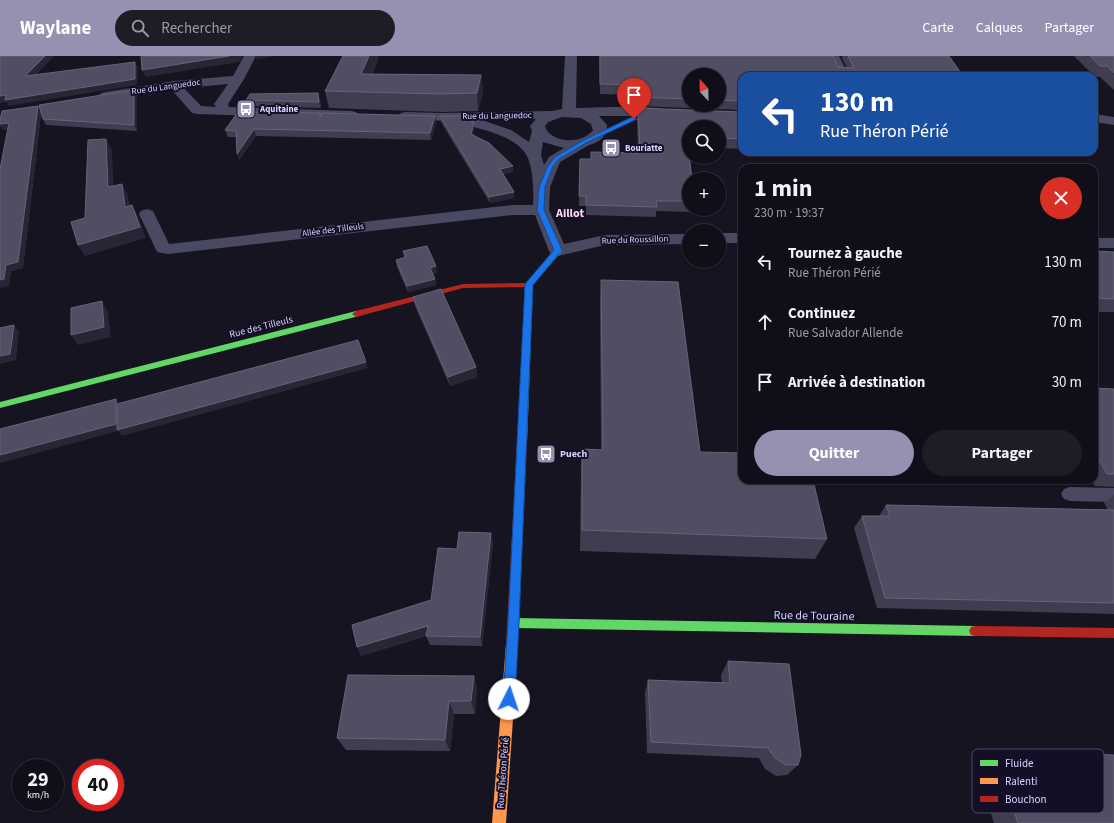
<!DOCTYPE html>
<html lang="fr">
<head>
<meta charset="utf-8">
<style>
	:root { --surface:#100f19; --page:#1e1d26; --text:#f1f3f6; --muted:#9c9ca2; --line:#302f38; --accent:#9591b1 }
	body { margin:0; font-family:"Source Sans 3",sans-serif; background:var(--page); color:var(--text); height:100vh; display:flex; flex-direction:column; font-size:15px; white-space:nowrap }
	* { box-sizing:border-box; margin:0 }
	p { font-size:13px; color:var(--muted) }
	.icon { flex:none; width:22px; height:22px; fill:none; stroke:currentColor; stroke-width:2; stroke-linecap:round; stroke-linejoin:round }
	.map { position:relative; flex:1; overflow:hidden }
	.drawer { position:absolute; left:738px; top:108px; width:360px; height:320px; display:flex; flex-direction:column; background:var(--surface); border-radius:12px; box-shadow:0 1px 3px #0004,0 0 0 1px var(--line) }
	.drawer>* { flex:none }
	.top-card { position:absolute; left:738px; top:16px; width:360px; height:84px; border-radius:12px; box-shadow:0 1px 3px #0004,0 0 0 1px var(--line); background:#1a4fa0; color:#fff; overflow:hidden }
	.needle { width:26px; rotate:338deg }
	.fabs { position:absolute; left:682px; top:12px; display:grid; gap:8px }
	.fabs a { display:grid; place-items:center; width:44px; height:44px; border-radius:50%; background:var(--surface); box-shadow:0 1px 3px #0004,0 0 0 1px var(--line); font-size:20px }
	.speed { position:absolute; left:12px; top:703px; display:flex; gap:8px; font-size:20px; font-weight:700; text-align:center }
	.speed>* { display:grid; place-content:center; width:52px; height:52px; border-radius:50%; background:var(--surface); box-shadow:0 1px 3px #0004,0 0 0 1px var(--line); line-height:1 }
	.speed small { font-size:10px; font-weight:400 }
	.speed .limit { border:6px solid #d22; background:#fff; color:#111 }
	.pin { position:absolute; display:grid; place-items:center; width:34px; height:34px; color:#fff; margin:-41px -17px; border-radius:50% 50% 50% 0; rotate:-45deg; box-shadow:0 0 4px #0007 }
	.pin .icon { rotate:45deg }
	.me { position:absolute; width:44px; margin:-22px; rotate:4deg; stroke-linejoin:round; filter:drop-shadow(0 0 3px #0008) }
	.turn { display:flex; align-items:center; gap:14px; height:84px; padding:0 16px; font-size:18px }
	.turn .icon { width:52px; height:52px; stroke-width:2.5 }
	.turn b { display:block; font-size:28px; line-height:34px }
	.round { display:grid; place-items:center; flex:none; width:42px; height:42px; border-radius:21px; background:var(--page) }
	.overview { display:flex; align-items:center; justify-content:space-between; height:68px; padding:0 16px }
	h1 { font-size:24px; font-weight:700; line-height:30px }
	.action { display:flex; gap:8px; margin-top:auto; padding:8px 16px }
	.action a { flex:1; height:46px; border-radius:24px; background:var(--accent); color:#fff; font-size:16px; font-weight:700; line-height:46px; text-align:center }
	.action a+a { background:var(--page); color:var(--text) }
	ul { padding:0; list-style:none }
	li { display:flex; align-items:center; gap:12px; height:60px; padding:0 16px }
	li div { flex:1 }
	li b { display:block; font-size:15px }
	li em { font-style:normal }
	header { display:flex; align-items:center; gap:24px; box-sizing:border-box; height:56px; padding:0 20px; background:var(--accent); color:#fff }
	header strong { font-size:19px }
	nav { display:flex; gap:22px; margin-inline-start:auto; font-size:14px }
	.search { width:280px; height:36px; background:var(--page); display:flex; align-items:center; gap:10px; box-sizing:border-box; padding:0 14px; border-radius:22px; color:var(--muted); font-size:15px }
	.map>svg:first-child { display:block }
	.lines { fill:none; stroke-linecap:round; stroke-linejoin:round }
	.lane { fill:#4a4962; fill-rule:evenodd }
	.street { fill:#4a4962; fill-rule:evenodd }
	.fast { fill:#63d668; fill-rule:evenodd }
	.slow { fill:#ff974d; fill-rule:evenodd }
	.jam { fill:#b3261e; fill-rule:evenodd }
	.wall { fill:#403d50; fill-rule:evenodd }
	.shaded-wall { fill:#282635 }
	.building { fill:#504e63; stroke:#66637b }
	.route { fill:#1a73e8; stroke:#114b97 }
	.labels { text-anchor:middle; dominant-baseline:central; stroke-width:4; stroke-linejoin:round; paint-order:stroke }
	.far-street-label { font-size:9px; fill:#d9d4ff; stroke:#130f26 }
	.far-poi-label { font-size:9px; font-weight:bold; fill:#d9d4ff; stroke:#130f26; text-anchor:start }
	.street-label { font-size:10px; fill:#d9d4ff; stroke:#130f26 }
	.poi-label { font-size:10px; font-weight:bold; fill:#d9d4ff; stroke:#130f26; text-anchor:start }
	.far-district-label { font-size:12px; font-weight:bold; fill:#ffd6f0; stroke:#130f26 }
	.near-street-label { font-size:12px; fill:#d9d4ff; stroke:#130f26 }
	.key { fill:#130f26; stroke:#4e4a67; stroke-width:1 }
	.key-label { font-size:11px; fill:#d9d4ff }
</style>
</head>
<body>
<header>
<strong>Waylane</strong>
<div class="search"><svg class="icon" aria-label="search" viewBox="0 0 24 24"><circle cx="10" cy="10" r="6"/><path d="M15 15l6 6"/></svg>Rechercher</div>
<nav><a>Carte</a><a>Calques</a><a>Partager</a></nav>
</header>
<div class="map">
<svg width="1114" height="767" viewBox="0 0 1114 767">
	<rect width="100%" height="100%" fill="#161421"/>
	<g class="lines">
		<path class="lane" d="M1070,431L1114,432V446L1070,445L1064,443L1061,438L1064,433Z"/>
		<g class="street">
			<path d="M244,0H256L244,23L228,48L229,51L351,55L356,56L358,59L356,62L351,63L197,58L192,57L171,33L106,44L101,43L99,40L101,37L106,36L174,25L233,20ZM228,28L214,48L216,51L201,50L184,32Z"/>
			<path d="M565,0H577L576,52C606,52 643,48 672,55L674,58L672,61L667,62L643,60H599L607,69C607,80 599,87 589,89L560,106L550,131L549,154L564,188L605,179L689,178V188L605,189L558,200L552,199L549,195L535,159H513L168,198L157,196L139,158L141,155L147,153L153,155L169,188L513,149H533C534,136 533,112 527,100C517,81 485,74 466,69L464,66L465,65L406,64L401,63L399,60L401,57L406,56L442,57L553,55L562,53ZM562,61L581,62L591,68L593,75C590,77 586,81 582,82C570,87 549,84 545,70L548,66ZM536,63L530,70L532,75L529,86L511,74L482,64ZM543,86L564,92L549,101L544,109L541,99Z"/>
			<path d="M827,0H839L849,20H837Z"/>
			<path d="M1094,58L1114,61V69L1094,66Z"/>
			<rect x="719" y="177" width="23" height="10"/>
			<rect x="1094" y="182" width="20" height="10"/>
		</g>
		<g class="fast">
			<path d="M556,193H558L562,195L533,229L527,387L525,389H519L517,387L525,229Z"/>
			<path d="M356,255L359,256V260L0,352V346Z"/>
			<path d="M514,562L975,570L979,571L981,575L979,579L975,580L514,572L510,571L509,567L510,563Z"/>
		</g>
		<path class="slow" d="M512,583L516,584L518,588L506,767H492L506,588L508,584Z"/>
		<g class="jam">
			<path d="M529,227L533,229L532,231L463,232L356,261L352,258L356,255L463,228Z"/>
			<path d="M522,383L525,385L527,387L518,588L516,592L512,593L508,592L506,588L517,387L519,385Z"/>
			<path d="M975,570L1114,572V582L975,580L971,579L969,575L971,571Z"/>
		</g>
	</g>
	<g class="wall">
		<path d="M343,0H379L372,18L481,19L483,36L478,55L442,56L329,52L325,35Z"/>
		<path d="M599,0H833L838,11L847,12L842,2V0H949L963,20H742V54L637,50L636,39L600,38ZM689,19H719V49H689Z"/>
		<path d="M1074,0H1114V34L1100,21L1094,20Z"/>
		<path d="M134,34L137,40V75L46,69L43,63L41,58L23,212L11,215L9,230L8,74H3L38,50L40,53Z"/>
		<path d="M320,43L321,52L248,50L246,44Z"/>
		<path d="M638,52L742,56V93L719,92V71H689V91H688L689,123V153H693V156L656,155V161L586,159V150H579L580,103H591L638,97L637,62Z"/>
		<path d="M320,57L321,60H435L436,66L431,84L256,80L239,104L236,81H228L225,74Z"/>
		<path d="M440,60L465,64L474,73L473,79L513,116L503,118L514,136V142L490,147L441,66Z"/>
		<path d="M403,195L437,217L433,218L435,223L436,229L408,236L397,211L396,204L404,202Z"/>
		<path d="M1094,195L1114,196V256H1094Z"/>
		<path d="M601,224L700,396L827,483L815,503L580,495L581,416L582,393L601,394L600,248Z"/>
		<path d="M413,241L476,311L477,321L450,330L415,250Z"/>
		<path d="M1094,332L1114,333V431L1095,430L1091,424H1094Z"/>
		<path d="M1114,439V558L877,552L854,472L862,460H879L886,449L1108,454L1104,447Z"/>
		<path d="M491,477L493,487L482,590L430,589L426,580L361,600L357,591L431,544L457,493Z"/>
		<path d="M728,605L798,709L787,719L776,720L765,713L759,702L647,697L645,637L648,624L722,627L721,619Z"/>
		<path d="M474,620L477,633L475,658H454L450,695L346,694L337,682Z"/>
		<path d="M994,694L1114,767H994L975,705Z"/>
	</g>
	<g class="shaded-wall">
		<path d="M45,0H54L29,26L25,20Z"/>
		<path d="M229,0H243L239,6L146,21L142,14Z"/>
		<path d="M255,0H277L256,3Z"/>
		<path d="M369,0H379L364,35L361,18Z"/>
		<path d="M135,6L138,12L137,29L9,50L6,46L0,47V40Z"/>
		<path d="M481,19L483,36L478,55L477,37Z"/>
		<path d="M134,34L137,40V75L134,69Z"/>
		<path d="M318,37L320,43L321,52L319,46Z"/>
		<path d="M38,50L41,56L23,212L11,215L9,230L0,232V224L6,209Z"/>
		<path d="M435,60L436,66L431,84L430,77Z"/>
		<path d="M474,66V73L472,84L471,78Z"/>
		<path d="M9,67L13,73L3,74L0,70V68Z"/>
		<path d="M254,73L256,80L239,104L237,98Z"/>
		<path d="M106,83L112,94L114,142L108,131Z"/>
		<path d="M513,110V116L500,119V113Z"/>
		<path d="M122,128L128,139L131,162L125,151Z"/>
		<path d="M514,136V142L490,147L489,141Z"/>
		<path d="M132,149L138,160L146,182L85,200L78,189Z"/>
		<path d="M436,210L437,217L431,219L430,212Z"/>
		<path d="M435,223L436,229L408,236L407,230Z"/>
		<path d="M102,245L108,256L111,281L78,289L71,279Z"/>
		<path d="M14,269L19,276L16,304L0,308V300Z"/>
		<path d="M366,306L368,312L122,380L118,375L0,407V399L116,343L121,349Z"/>
		<path d="M476,311L477,321L450,330L448,321Z"/>
		<path d="M491,477L493,487L482,590L480,581Z"/>
		<path d="M428,570L431,578L361,600L357,591Z"/>
		<path d="M474,620L477,633L475,658L471,645Z"/>
		<path d="M449,645L454,658L450,695L445,684Z"/>
	</g>
	<g class="building">
		<path d="M0,0H45L25,20L135,6V23L5,44L6,39L0,40Z"/>
		<path d="M141,0H229L142,14Z"/>
		<path d="M343,0H369L361,18L481,19L477,37L440,38L325,35Z"/>
		<path d="M600,0H833L838,11L852,12L853,10L848,0H949L963,20H882L881,18L827,16L829,20H742V45L719,44V19H689V43L637,41V29L600,28Z"/>
		<path d="M1090,0H1114V17L1107,10H1100Z"/>
		<path d="M134,34V69L43,63L39,49Z"/>
		<path d="M318,37L319,46L246,44L250,38Z"/>
		<path d="M38,50L18,206L6,209L4,223L0,224V113L9,67L0,68V64L2,55Z"/>
		<path d="M638,52L742,56V83L719,82V71H689V81H687L692,123H689V145H656L657,151L586,149V140H579L580,103H591V96L640,97Z"/>
		<path d="M238,56L320,57V61L322,57L435,60L430,77L254,73L237,98L236,75L225,74Z"/>
		<path d="M440,60H462L465,64L474,66L471,78L489,87L513,110L500,113L514,136L489,141Z"/>
		<path d="M106,83L108,131L122,128L125,151L132,149L140,171L78,189L71,166L85,162L88,84Z"/>
		<path d="M427,190L436,210L430,212L435,223L407,230L396,204L406,201L403,195Z"/>
		<path d="M1094,195L1114,196V243L1094,242Z"/>
		<path d="M601,224L678,226L700,396L742,397V424H813L827,483L582,474V393L603,394Z"/>
		<path d="M441,233L476,311L448,321L413,241Z"/>
		<path d="M102,245L104,271L71,279V252Z"/>
		<path d="M14,269L10,298L0,300V272Z"/>
		<path d="M358,284L366,306L117,374V348Z"/>
		<path d="M1094,332L1114,333V418H1107L1094,395Z"/>
		<path d="M116,343V368L0,399V373Z"/>
		<path d="M886,449L1114,454V547L885,542L862,460H890Z"/>
		<path d="M459,476L491,477L480,581L426,580L428,570L357,591L352,569L431,544L438,492L457,493Z"/>
		<path d="M728,605L789,608L801,699L798,709H786L775,702L768,692L651,686L648,624L730,627Z"/>
		<path d="M348,619L474,620L471,645H449L445,684L337,682Z"/>
		<path d="M994,694L1114,699V767H1018Z"/>
	</g>
	<path class="route" d="M632,61L637,63L586,87L559,103L553,110L545,131L544,154L562,194L533,229L519,567L515,643L513,648L509,649L505,648L503,643L508,567L525,228L554,194L537,154L539,131L548,110L555,101L582,85Z"/>
	<defs>
		<g id="bus-square" transform="scale(1)"><rect x="-9" y="-9" width="18" height="18" rx="4" fill="#9591b1" stroke="#130f26"/><path d="M-5-6H5V4H4V6H2V4H-2V6H-4V4H-5ZM-3.5-4V0h7V-4ZM-3.5 1.2v1.5H-2V1.2ZM2 1.2v1.5H3.5V1.2Z" fill="#fff"/></g>
	</defs>
	<g fill-rule="evenodd">
		<use href="#bus-square" x="246" y="53"/>
		<use href="#bus-square" x="611" y="92"/>
		<use href="#bus-square" x="546" y="398"/>
	</g>
	<g class="labels">
		<g class="far-street-label">
			<text transform="translate(166 31) rotate(-8)">Rue du Languedoc</text>
			<text transform="translate(497 60) rotate(-1)">Rue du Languedoc</text>
			<text transform="translate(333 174) rotate(-7)">Allée des Tilleuls</text>
			<text transform="translate(635 184) rotate(-2)">Rue du Roussillon</text>
		</g>
		<g class="far-poi-label">
			<text x="260" y="53">Aquitaine</text>
			<text x="625" y="92">Bouriatte</text>
		</g>
		<g class="street-label">
			<text transform="translate(261 271) rotate(-14)">Rue des Tilleuls</text>
			<text transform="translate(503 717) rotate(-86)">Rue Théron Périé</text>
		</g>
		<g class="poi-label">
			<text x="560" y="398">Puech</text>
		</g>
		<g class="far-district-label">
			<text x="570" y="157">Aillot</text>
		</g>
		<g class="near-street-label">
			<text transform="translate(814 560) rotate(1)">Rue de Touraine</text>
		</g>
	</g>
	<rect x="972" y="693" width="132" height="64" rx="6" class="key"/>
	<rect x="980" y="704" width="18" height="6" fill="#63d668"/>
	<rect x="980" y="722" width="18" height="6" fill="#ff974d"/>
	<rect x="980" y="740" width="18" height="6" fill="#b3261e"/>
	<g class="key-label">
		<text x="1005" y="711">Fluide</text>
		<text x="1005" y="729">Ralenti</text>
		<text x="1005" y="747">Bouchon</text>
	</g>
</svg>
<div class="fabs">
<a><svg class="needle" viewBox="-14 -14 28 28"><path d="M0-13l5 13h-10z" fill="#e53935"/><path d="M0 13l5-13h-10z" fill="#9c9ca2"/></svg></a>
<a><svg class="icon" aria-label="search" viewBox="0 0 24 24"><circle cx="10" cy="10" r="6"/><path d="M15 15l6 6"/></svg></a>
<a>+</a>
<a>−</a>
</div>
<div class="speed"><div>29<small>km/h</small></div><div class="limit">40</div></div>
<div class="pin" style="left:634px;top:63px;background:#d93025"><svg class="icon" aria-label="arrive" viewBox="0 0 24 24"><path d="M6 21V4h12l-3 4 3 4H6"/></svg></div>
<svg class="me" style="left:509px;top:643px" viewBox="-20 -20 40 40"><circle r="19" fill="#fff"/><path d="M0-13L10 11 0 6-10 11z" fill="#1a73e8"/></svg>
<div class="top-card">
<div class="turn"><svg class="icon" aria-label="left" viewBox="0 0 24 24"><path d="M17 20v-9H6M10 6l-5 5 5 5"/></svg><div><b>130 m</b>Rue Théron Périé</div></div>
</div>
<section class="drawer">
<div class="overview"><div><h1>1 min</h1><p>230 m · 19:37</p></div><a class="round" style="background:#d93025;color:#fff"><svg class="icon" aria-label="close" viewBox="0 0 24 24"><path d="M6 6l12 12M18 6L6 18"/></svg></a></div>
<ul>
<li><svg class="icon" aria-label="left" viewBox="0 0 24 24"><path d="M17 20v-9H6M10 6l-5 5 5 5"/></svg><div><b>Tournez à gauche</b><p>Rue Théron Périé</p></div><em>130 m</em></li>
<li><svg class="icon" aria-label="ahead" viewBox="0 0 24 24"><path d="M12 20V5M6 11l6-6 6 6"/></svg><div><b>Continuez</b><p>Rue Salvador Allende</p></div><em>70 m</em></li>
<li><svg class="icon" aria-label="arrive" viewBox="0 0 24 24"><path d="M6 21V4h12l-3 4 3 4H6"/></svg><div><b>Arrivée à destination</b></div><em>30 m</em></li>
</ul>
<div class="action"><a>Quitter</a><a>Partager</a></div>
</section>
</div>
</body>
</html>
